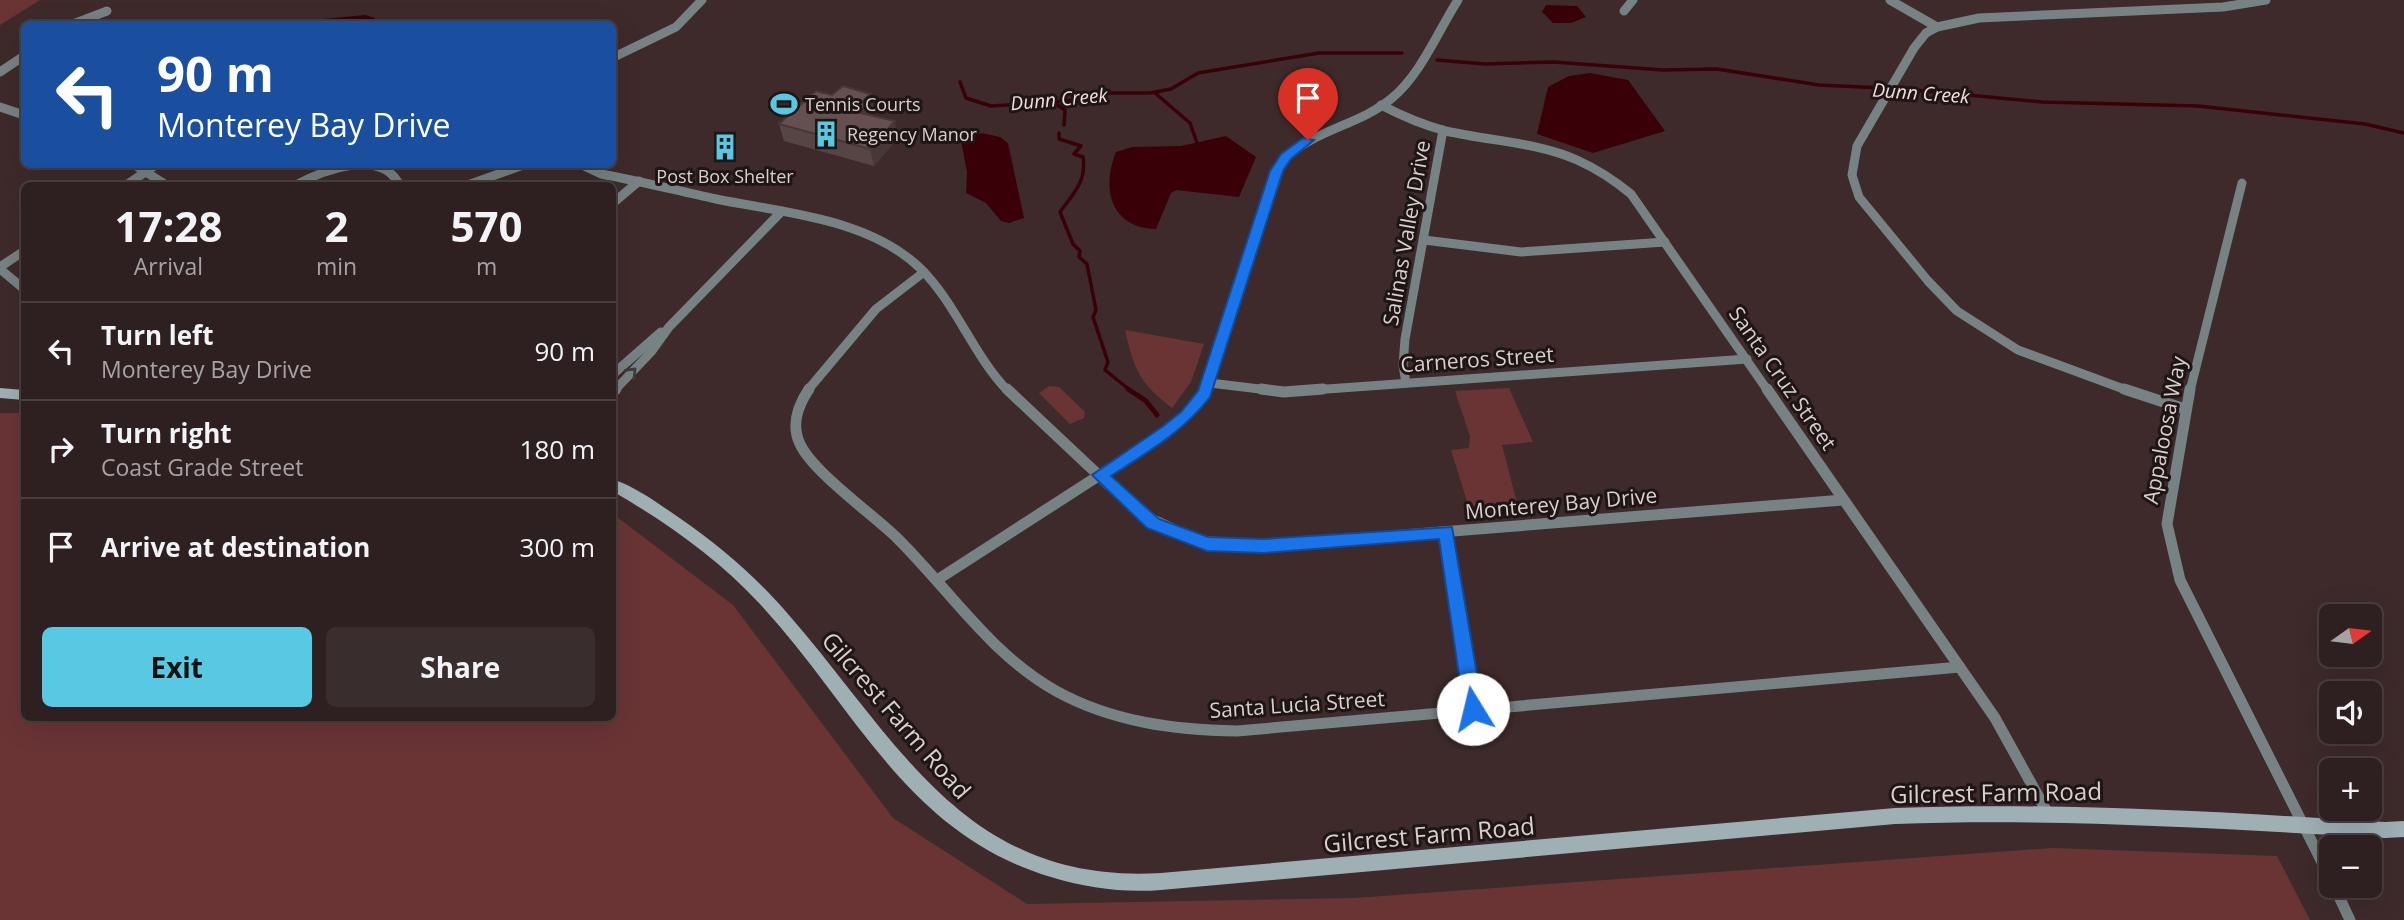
<!DOCTYPE html>
<html lang="en">
<head>
<meta charset="utf-8">
<style>
	:root { --surface:#2e2020; --page:#3a2d2d; --text:#f1f3f6; --muted:#a7a3a5; --line:#493e3e; --accent:#58c9e3 }
	body { margin:0; font-family:"Open Sans",sans-serif; background:var(--page); color:var(--text); height:100vh; display:flex; flex-direction:column; font-size:26px; white-space:nowrap }
	* { box-sizing:border-box; margin:0 }
	p { font-size:23px; color:var(--muted) }
	.icon { flex:none; width:38px; height:38px; fill:none; stroke:currentColor; stroke-width:2; stroke-linecap:round; stroke-linejoin:round }
	.map { position:relative; flex:1; overflow:hidden }
	.drawer { position:absolute; left:21px; top:182px; width:595px; height:539px; display:flex; flex-direction:column; background:var(--surface); border-radius:10px; box-shadow:0 7px 28px #0002,0 0 0 2px var(--line) }
	.drawer>* { flex:none }
	.top-card { position:absolute; left:21px; top:21px; width:595px; height:147px; border-radius:10px; box-shadow:0 7px 28px #0002,0 0 0 2px var(--line); background:#1a4fa0; color:#fff; overflow:hidden }
	.needle { width:46px; rotate:76deg }
	.buttons { position:absolute; left:2319px; top:604px; display:grid; gap:14px }
	.buttons a { display:grid; place-items:center; width:63px; height:63px; border-radius:10px; background:var(--surface); box-shadow:0 7px 28px #0002,0 0 0 2px var(--line); font-size:35px }
	.pin { position:absolute; display:grid; place-items:center; width:60px; height:60px; color:#fff; margin:-72px -30px; border-radius:50% 50% 50% 0; rotate:-45deg; box-shadow:0 0 7px #0007 }
	.pin .icon { rotate:45deg }
	.me { position:absolute; width:77px; margin:-38px; rotate:351deg; stroke-linejoin:round; filter:drop-shadow(0 0 5px #0008) }
	.turn { display:flex; align-items:center; gap:24px; height:147px; padding:0 21px; font-size:32px }
	.turn .icon { width:91px; height:91px; stroke-width:2.5 }
	.turn b { display:block; font-size:49px; line-height:60px }
	.eta { display:flex; justify-content:space-evenly; align-items:center; height:119px; text-align:center }
	.eta b { font-size:42px; font-weight:700; line-height:49px }
	.button { display:flex; gap:14px; margin-top:auto; padding:14px 21px }
	.button a { flex:1; height:80px; border-radius:10px; background:var(--accent); color:#111; font-size:28px; font-weight:700; line-height:80px; text-align:center }
	.button a+a { background:var(--page); color:var(--text) }
	ul { padding:0; list-style:none }
	li { display:flex; align-items:center; gap:21px; height:98px; padding:0 21px; border-top:2px solid var(--line) }
	li div { flex:1 }
	li b { display:block; font-size:26px }
	li em { font-style:normal }
	.map>svg:first-child { display:block }
	.green { fill:#6a3435 }
	.water { fill:#390007 }
	.lines { fill:none; stroke-linecap:round; stroke-linejoin:round }
	.stream-far1 { stroke:#390007; stroke-width:3.5 }
	.stream { stroke:#390007; stroke-width:5 }
	.minor-far1 { stroke:#778284; stroke-width:9 }
	.minor { stroke:#778284; stroke-width:11 }
	.secondary { fill:#9fb0b4; fill-rule:evenodd }
	.wall { fill:#574544 }
	.shaded-wall { fill:#473837 }
	.building { fill:#65504f; stroke:#473837; stroke-width:2 }
	.oneway { stroke:#3d3c3c }
	.route { fill:#1a73e8; stroke:#114b97; stroke-width:2 }
	.labels { text-anchor:middle; dominant-baseline:central; stroke-width:6; stroke-linejoin:round; paint-order:stroke }
	.far-poi-label { font-size:18px; fill:#dbcece; stroke:#1e1615; text-anchor:start }
	.far-water-label { font-size:19px; font-style:italic; fill:#f7dddd; stroke:#1e1615 }
	.street-label { font-size:21px; fill:#dbcece; stroke:#1e1615 }
	.near-street-label { font-size:24px; fill:#dbcece; stroke:#1e1615 }
</style>
</head>
<body>
<div class="map">
<svg width="2404" height="920" viewBox="0 0 2404 920">
	<rect width="100%" height="100%" fill="#3e2a2a"/>
	<g class="green">
		<path d="M0,0H40L0,25Z"/>
		<path d="M1125,330L1204,344L1191,382L1172,408C1139,383 1134,369 1125,330Z"/>
		<path d="M1049,386L1059,387L1085,412L1084,418L1070,424L1039,393Z"/>
		<path d="M1509,388L1533,442L1502,445L1518,507L1470,511L1451,450L1469,448L1470,436L1455,391Z"/>
		<path d="M0,413H24V718H612L613,514L733,605L893,818L1027,904L1354,898L2053,848L2277,856L2310,920H0Z"/>
	</g>
	<g class="water">
		<path d="M1546,5L1577,6L1586,17L1571,23H1553L1542,12Z"/>
		<path d="M365,15L375,18L372,24H270Z"/>
		<path d="M1590,73L1628,80L1665,131L1593,153L1537,134L1548,87L1569,76Z"/>
		<path d="M982,133L1000,137L1008,143L1024,218L1009,223L1001,221L986,203L966,193L967,172L961,141Z"/>
		<path d="M1226,136L1256,157L1239,197L1176,190L1171,193L1156,229C1111,228 1101,189 1116,152L1132,147L1181,146Z"/>
	</g>
	<g class="lines">
		<g class="stream-far1">
			<path d="M1437,60L1485,64L1553,62L1663,70L1717,69L1819,85L1904,89L2042,102L2198,106L2365,124L2404,133"/>
			<path d="M960,82L966,98L991,106L1079,100L1109,93H1150L1171,89L1198,73L1319,53H1402"/>
			<path d="M1155,93L1190,123L1197,143"/>
			<path d="M1053,102L1065,110L1064,125"/>
			<path d="M1059,133V139L1081,146L1074,154L1083,157C1087,181 1073,194 1060,212L1073,244L1080,251L1079,257L1087,264L1096,310L1093,317L1108,362L1105,370L1131,391"/>
		</g>
		<path class="stream" d="M1128,389L1146,401L1157,415"/>
		<g class="minor-far1">
			<path d="M1890,0L1937,27"/>
			<path d="M1624,11L1633,0"/>
			<path d="M73,24L107,11"/>
			<path d="M612,58L676,27L702,0"/>
			<path d="M0,72L24,56"/>
			<path d="M1381,105C1402,116 1423,125 1446,131C1489,141 1536,142 1577,160C1597,169 1614,180 1631,194L1768,391"/>
			<path d="M0,107L24,115"/>
			<path d="M133,164L168,186"/>
			<path d="M580,164L601,174C640,181 678,191 716,199C784,213 869,218 921,269C957,305 973,355 1008,391"/>
			<path d="M125,186L157,164"/>
			<path d="M294,186C323,170 382,147 400,186"/>
			<path d="M465,186L526,164"/>
			<path d="M612,204L639,181"/>
			<path d="M1424,240L1521,252L1665,242"/>
			<path d="M0,267L24,251"/>
			<path d="M0,269L24,289"/>
			<path d="M612,375L661,332"/>
			<path d="M1210,383L1276,391"/>
			<path d="M1406,383L1403,365L1405,339L1443,130"/>
			<path d="M614,391L651,352L669,327L782,211"/>
			<path d="M807,391L876,309L924,272"/>
			<path d="M1205,391L1282,162C1313,129 1359,126 1392,98C1421,74 1438,31 1458,0"/>
			<path d="M1299,391L1747,359"/>
			<path d="M2129,391L2018,350L1957,311L1928,281L1859,197L1852,175L1857,146L1914,48L1926,33L1937,27L1979,18L2223,7L2266,0"/>
			<path d="M2190,391L2242,183"/>
		</g>
		<g class="minor">
			<path d="M809,389C797,407 791,425 800,444C813,472 871,513 896,537C949,589 990,654 1056,691C1112,722 1175,730 1237,731L1960,667"/>
			<path d="M1007,389L1109,485L1151,519L1199,541L1264,546L1843,500"/>
			<path d="M1261,389L1284,392L1323,389"/>
			<path d="M1767,389L1995,718L2047,812"/>
			<path d="M2124,389L2185,409"/>
			<path d="M2190,389L2167,524L2180,580L2331,880"/>
			<path d="M612,393L616,389"/>
			<path d="M1446,532L1473,709"/>
			<path d="M937,580L1168,431L1196,406L1206,389"/>
			<path d="M2334,886L2350,920"/>
		</g>
		<g class="secondary">
			<path d="M0,388L24,390V400L0,398Z"/>
			<path d="M612,479C637,487 660,505 681,519C720,546 757,578 788,614C899,741 965,885 1161,873L1895,808C2059,802 2222,812 2385,822L2404,821V837L2385,838C2222,829 2059,818 1895,824L1161,890C1124,893 1087,888 1051,877C906,834 855,706 759,603C717,558 666,522 612,491Z"/>
		</g>
	</g>
	<path class="wall" d="M832,95L874,110L871,114V115L898,138L874,166L784,141L779,124Z"/>
	<g class="shaded-wall">
		<path d="M870,94L874,110L871,114L872,121L860,113L862,102Z"/>
		<path d="M895,121L898,138L874,166L870,149Z"/>
	</g>
	<path class="building" d="M843,86L870,94L862,102L868,104L860,113L895,121L870,149L779,124L816,91L832,95Z"/>
	<defs><path id="oneway-chevron" d="M-2-3.5L2.5 0L-2 3.5" fill="none" stroke-width="1.6" stroke-linecap="round" stroke-linejoin="round" transform="scale(1.75)"/></defs>
	<use class="oneway" href="#oneway-chevron" transform="translate(632 372) rotate(-47)"/>
	<path class="route" d="M1303,138L1314,140L1291,159L1283,171L1210,397C1183,432 1148,452 1111,476L1159,519L1208,537L1264,539L1452,527L1483,709L1480,715L1473,717L1467,715L1464,709L1439,539L1264,553L1207,551L1147,528L1092,475L1162,427L1181,412L1198,391L1270,171L1281,154Z"/>
	<defs>
		<g id="stadium-bare" transform="scale(2.1)"><path d="M0-5a6.5 5 0 1 0 0 10a6.5 5 0 1 0 0-10ZM-3.5-1.8h7v3.6h-7Z" fill="#58c9e3" stroke="#1e1615" stroke-width="2.5" paint-order="stroke"/></g>
		<g id="building-bare" transform="scale(2.1)"><path d="M-4-6H4V6H1V3H-1V6H-4ZM-2.5-4.3h1.7v1.8h-1.7ZM.8-4.3h1.7v1.8H.8ZM-2.5-1h1.7V.8h-1.7ZM.8-1h1.7V.8H.8Z" fill="#58c9e3" stroke="#1e1615" stroke-width="2.5" paint-order="stroke"/></g>
	</defs>
	<g fill-rule="evenodd">
		<use href="#stadium-bare" x="784" y="104"/>
		<use href="#building-bare" x="826" y="134"/>
		<use href="#building-bare" x="725" y="147"/>
	</g>
	<g class="labels">
		<g class="far-poi-label">
			<text x="805" y="104">Tennis Courts</text>
			<text x="847" y="134">Regency Manor</text>
			<text x="725" y="176" text-anchor="middle">Post Box Shelter</text>
		</g>
		<g class="far-water-label">
			<text transform="translate(1921 93) rotate(4)">Dunn Creek</text>
			<text transform="translate(1059 99) rotate(-5)">Dunn Creek</text>
		</g>
		<g class="street-label">
			<text transform="translate(1406 233) rotate(-80)">Salinas Valley Drive</text>
			<text transform="translate(1477 359) rotate(-4)">Carneros Street</text>
			<text transform="translate(1783 378) rotate(55)">Santa Cruz Street</text>
			<text transform="translate(2164 430) rotate(-79)">Appaloosa Way</text>
			<text transform="translate(1561 503) rotate(-5)">Monterey Bay Drive</text>
			<text transform="translate(1297 704) rotate(-4)">Santa Lucia Street</text>
		</g>
		<g class="near-street-label">
			<text transform="translate(897 715) rotate(49)">Gilcrest Farm Road</text>
			<text transform="translate(1996 792) rotate(-1)">Gilcrest Farm Road</text>
			<text transform="translate(1429 834) rotate(-5)">Gilcrest Farm Road</text>
		</g>
	</g>
</svg>
<div class="buttons">
<a><svg class="needle" viewBox="-14 -14 28 28"><path d="M0-13l5 13h-10z" fill="#e53935"/><path d="M0 13l5-13h-10z" fill="#a7a3a5"/></svg></a>
<a><svg class="icon" aria-label="sound" viewBox="0 0 24 24"><path d="M4 9h4l5-4v14l-5-4H4zM17 9q2 3 0 6"/></svg></a>
<a>+</a>
<a>−</a>
</div>
<div class="pin" style="left:1308px;top:140px;background:#d93025"><svg class="icon" aria-label="arrive" viewBox="0 0 24 24"><path d="M6 21V4h12l-3 4 3 4H6"/></svg></div>
<svg class="me" style="left:1473px;top:709px" viewBox="-20 -20 40 40"><circle r="19" fill="#fff"/><path d="M0-13L10 11 0 6-10 11z" fill="#1a73e8"/></svg>
<div class="top-card">
<div class="turn"><svg class="icon" aria-label="left" viewBox="0 0 24 24"><path d="M17 20v-9H6M10 6l-5 5 5 5"/></svg><div><b>90 m</b>Monterey Bay Drive</div></div>
</div>
<section class="drawer">
<div class="eta">
<div><b>17:28</b><p>Arrival</p></div>
<div><b>2</b><p>min</p></div>
<div><b>570</b><p>m</p></div>
</div>
<ul>
<li><svg class="icon" aria-label="left" viewBox="0 0 24 24"><path d="M17 20v-9H6M10 6l-5 5 5 5"/></svg><div><b>Turn left</b><p>Monterey Bay Drive</p></div><em>90 m</em></li>
<li><svg class="icon" aria-label="right" viewBox="0 0 24 24"><path d="M7 20v-9h11M14 6l5 5-5 5"/></svg><div><b>Turn right</b><p>Coast Grade Street</p></div><em>180 m</em></li>
<li><svg class="icon" aria-label="arrive" viewBox="0 0 24 24"><path d="M6 21V4h12l-3 4 3 4H6"/></svg><div><b>Arrive at destination</b></div><em>300 m</em></li>
</ul>
<div class="button"><a>Exit</a><a>Share</a></div>
</section>
</div>
</body>
</html>
